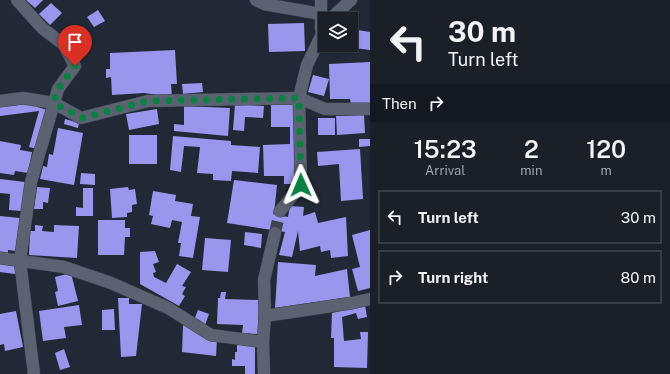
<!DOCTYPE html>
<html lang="en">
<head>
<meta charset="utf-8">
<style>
	:root { --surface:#1a1f28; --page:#232730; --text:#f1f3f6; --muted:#9fa2a8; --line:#383d45 }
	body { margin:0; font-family:"Public Sans",sans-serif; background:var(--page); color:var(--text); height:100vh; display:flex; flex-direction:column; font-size:15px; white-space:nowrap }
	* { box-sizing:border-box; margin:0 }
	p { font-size:13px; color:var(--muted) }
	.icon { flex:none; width:22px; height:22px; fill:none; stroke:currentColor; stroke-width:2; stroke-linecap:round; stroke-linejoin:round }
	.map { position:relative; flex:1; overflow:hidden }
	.drawer { display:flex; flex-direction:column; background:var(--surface); width:300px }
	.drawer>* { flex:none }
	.banner { background:#1a1f28; color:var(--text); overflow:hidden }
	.tools { position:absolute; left:318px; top:12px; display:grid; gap:8px }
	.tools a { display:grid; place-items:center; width:40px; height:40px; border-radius:0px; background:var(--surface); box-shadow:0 1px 3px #0004,0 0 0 1px var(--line); font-size:20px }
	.pin { position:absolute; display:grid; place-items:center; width:34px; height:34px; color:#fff; margin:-41px -17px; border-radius:50% 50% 50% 0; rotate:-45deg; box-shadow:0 0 4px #0007 }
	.pin .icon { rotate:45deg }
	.me { position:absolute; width:44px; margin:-22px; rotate:359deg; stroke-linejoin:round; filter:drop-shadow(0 0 3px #0008) }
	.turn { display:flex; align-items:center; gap:14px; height:84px; padding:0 12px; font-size:18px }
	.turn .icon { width:52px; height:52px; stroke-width:2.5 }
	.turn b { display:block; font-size:28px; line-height:34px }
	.then { display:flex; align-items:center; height:38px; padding:0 12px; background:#0003; gap:8px; font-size:15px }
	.eta { display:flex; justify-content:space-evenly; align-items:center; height:68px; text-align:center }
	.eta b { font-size:24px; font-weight:600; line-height:28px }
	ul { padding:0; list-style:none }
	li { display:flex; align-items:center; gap:12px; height:54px; margin:0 8px 6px; padding:0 4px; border:2px solid var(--line); border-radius:0px }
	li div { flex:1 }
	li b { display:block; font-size:15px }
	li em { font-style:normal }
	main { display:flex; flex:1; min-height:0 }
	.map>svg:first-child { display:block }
	.building { fill:#9997ed }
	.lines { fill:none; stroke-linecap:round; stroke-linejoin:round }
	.minor-tunnel { stroke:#3d4450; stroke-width:12; stroke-dasharray:12 6; stroke-linecap:butt }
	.minor-casing { stroke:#414651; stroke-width:13 }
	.minor { stroke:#5b6372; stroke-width:12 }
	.route { stroke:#0b8043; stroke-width:7; stroke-dasharray:0 12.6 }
</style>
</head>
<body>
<main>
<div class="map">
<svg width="370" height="374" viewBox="0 0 370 374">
	<rect width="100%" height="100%" fill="#222936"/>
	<g class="building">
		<path d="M26,0H43L35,8Z"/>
		<path d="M51,3L62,13L50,25L39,14Z"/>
		<path d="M98,10L105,21L94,27L87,17Z"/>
		<path d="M304,23L305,51L269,52L268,24Z"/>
		<path d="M351,29L370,32V50L339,46V45H351Z"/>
		<path d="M175,50L177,84H171L172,97L144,93L112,95L111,77L106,78V69H110V53Z"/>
		<path d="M370,62V104H351L350,99H330L329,64Z"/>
		<path d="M313,75L329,79L324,96L308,92Z"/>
		<path d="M202,83L203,92L183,94L182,84Z"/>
		<path d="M28,104L47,110L37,149L29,147L39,111L0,116V107Z"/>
		<path d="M235,104L264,106L263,118L245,117L244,131L233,130Z"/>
		<path d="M296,104L297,177H294V184H284V176H264L263,145L290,144V127H271V105Z"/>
		<path d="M184,106L230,108L228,136L174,131V124L184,125Z"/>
		<path d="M157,109L159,124L129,130L126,114Z"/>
		<path d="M364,115L365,133L337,135L336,116Z"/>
		<rect x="318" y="118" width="17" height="17"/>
		<path d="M65,119L79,123L78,128L64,124Z"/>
		<path d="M58,128L83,133L74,185L40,179L43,166L47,167L49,154L53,155Z"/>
		<rect x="129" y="135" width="28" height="29"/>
		<path d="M173,136L231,141V145L260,147L258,173L232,171L231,181L213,180V174L197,173L200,147L184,146L181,172L170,170Z"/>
		<path d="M359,139H370V146L359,147Z"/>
		<path d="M0,141L21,145L20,150L32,152L28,173L15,171L14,175L0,173Z"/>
		<path d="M360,149L363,199L341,201L339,164L318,166L317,152Z"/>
		<path d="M81,173L95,174V185L80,184Z"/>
		<path d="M0,179L25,182L22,211L9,210L10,194L0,193Z"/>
		<path d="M234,180L277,185L274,214L288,217L290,206L304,207L303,216L315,212L318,223L346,217L348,256L331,258L330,250L321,252L320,246L300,251L298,231L292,257L279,255L285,232L227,223Z"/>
		<path d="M37,187L50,188L48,203L43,202V209H34Z"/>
		<path d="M128,187L129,190L135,189L137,204L132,205V212L127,213V217L112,218L110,189Z"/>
		<path d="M83,188H93V216H76V207L83,208Z"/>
		<path d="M153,191L176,195L175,201L193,204L191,216L200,217L193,258L179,256L181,243H178L182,222L172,220L170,228L151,224L153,216L149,215Z"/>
		<path d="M0,216L20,218L16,251L8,250V254L0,253Z"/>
		<path d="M98,220H125V228H130V237H125L124,255H98Z"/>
		<path d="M35,225L43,226L42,231L54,232V225L79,226L77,258L29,255L30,231H35Z"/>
		<path d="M370,230V288L358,291L352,269L360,267L352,235Z"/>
		<path d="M245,232L262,234L261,248L244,245Z"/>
		<path d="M205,238L231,240L228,272L202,270Z"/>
		<path d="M155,251L159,262L153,264L156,272L153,273L154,277L166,283L177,264L191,272L182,286L186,287L182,294L185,296L179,306L140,284V252Z"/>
		<path d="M278,262L316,265L315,276L347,269L350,297L275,308Z"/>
		<path d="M0,263L16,265L15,274L0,272Z"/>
		<path d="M71,273L78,301L58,306L55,292L58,291L55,277Z"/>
		<path d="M221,292H226L225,299L259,300L258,334L242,333L243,325L217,324L218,298H220Z"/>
		<path d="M118,298H129V304H142L136,356L121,357Z"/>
		<path d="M79,305L82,325L64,327L66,338L43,341L39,311Z"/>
		<path d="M365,305L367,317L358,319L356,313L342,317L344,341L361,339L360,332H368L367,368L334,367V338H331L332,313Z"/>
		<path d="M114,309L115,330H102V310Z"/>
		<path d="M198,310L209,314L205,325L194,320Z"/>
		<path d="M16,311L23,347L5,351L4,344L0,345V314Z"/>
		<path d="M183,325L217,339L216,356L182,352Z"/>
		<path d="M237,345H255V374H245V366H232V359L235,360V352H237Z"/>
		<path d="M64,349L70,367L60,370L55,353Z"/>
	</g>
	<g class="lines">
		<path class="minor-tunnel" d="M275,233L280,211"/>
		<g class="minor-casing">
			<g id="minor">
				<path d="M17,0L42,28L63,44L75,66L58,89L31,182L20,261L34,374"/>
				<path d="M256,0L264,4L321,14"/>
				<path d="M330,19L351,0"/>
				<path d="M0,101L23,98L54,103L81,118L148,101L299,98L325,109H370"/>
				<path d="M280,211L301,185L299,98L307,65L322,34L321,28V0"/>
				<path d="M0,258L64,267L111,283L168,308L211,335L263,342"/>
				<path d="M265,316L352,303L370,299"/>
				<path d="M264,374L263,342L265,316L264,280L275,233"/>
			</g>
		</g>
		<use href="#minor" class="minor"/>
	</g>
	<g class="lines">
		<path class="route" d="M75,66L58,89L54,103L82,118L148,101L299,98L301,185"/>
	</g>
</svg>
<div class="tools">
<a><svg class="icon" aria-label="layers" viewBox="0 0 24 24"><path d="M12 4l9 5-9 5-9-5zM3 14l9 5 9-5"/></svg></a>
</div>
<div class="pin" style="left:75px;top:66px;background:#d93025"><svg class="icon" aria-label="arrive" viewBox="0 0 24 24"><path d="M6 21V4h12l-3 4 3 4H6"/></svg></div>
<svg class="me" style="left:301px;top:185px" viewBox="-20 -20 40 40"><path d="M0-17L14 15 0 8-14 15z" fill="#0b8043" stroke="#fff" stroke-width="4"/></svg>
</div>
<section class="drawer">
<div class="banner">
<div class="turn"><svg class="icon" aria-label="left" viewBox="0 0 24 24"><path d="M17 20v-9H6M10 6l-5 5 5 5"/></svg><div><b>30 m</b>Turn left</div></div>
<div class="then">Then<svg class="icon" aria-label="right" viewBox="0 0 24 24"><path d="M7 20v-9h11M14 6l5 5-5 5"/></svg></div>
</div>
<div class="eta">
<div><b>15:23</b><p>Arrival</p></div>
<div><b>2</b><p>min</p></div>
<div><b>120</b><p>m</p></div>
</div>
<ul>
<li><svg class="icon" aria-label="left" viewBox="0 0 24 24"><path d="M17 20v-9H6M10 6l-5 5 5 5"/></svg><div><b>Turn left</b></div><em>30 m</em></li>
<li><svg class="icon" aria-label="right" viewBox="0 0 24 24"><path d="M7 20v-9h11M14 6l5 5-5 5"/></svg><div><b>Turn right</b></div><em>80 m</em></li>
</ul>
</section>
</main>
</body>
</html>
